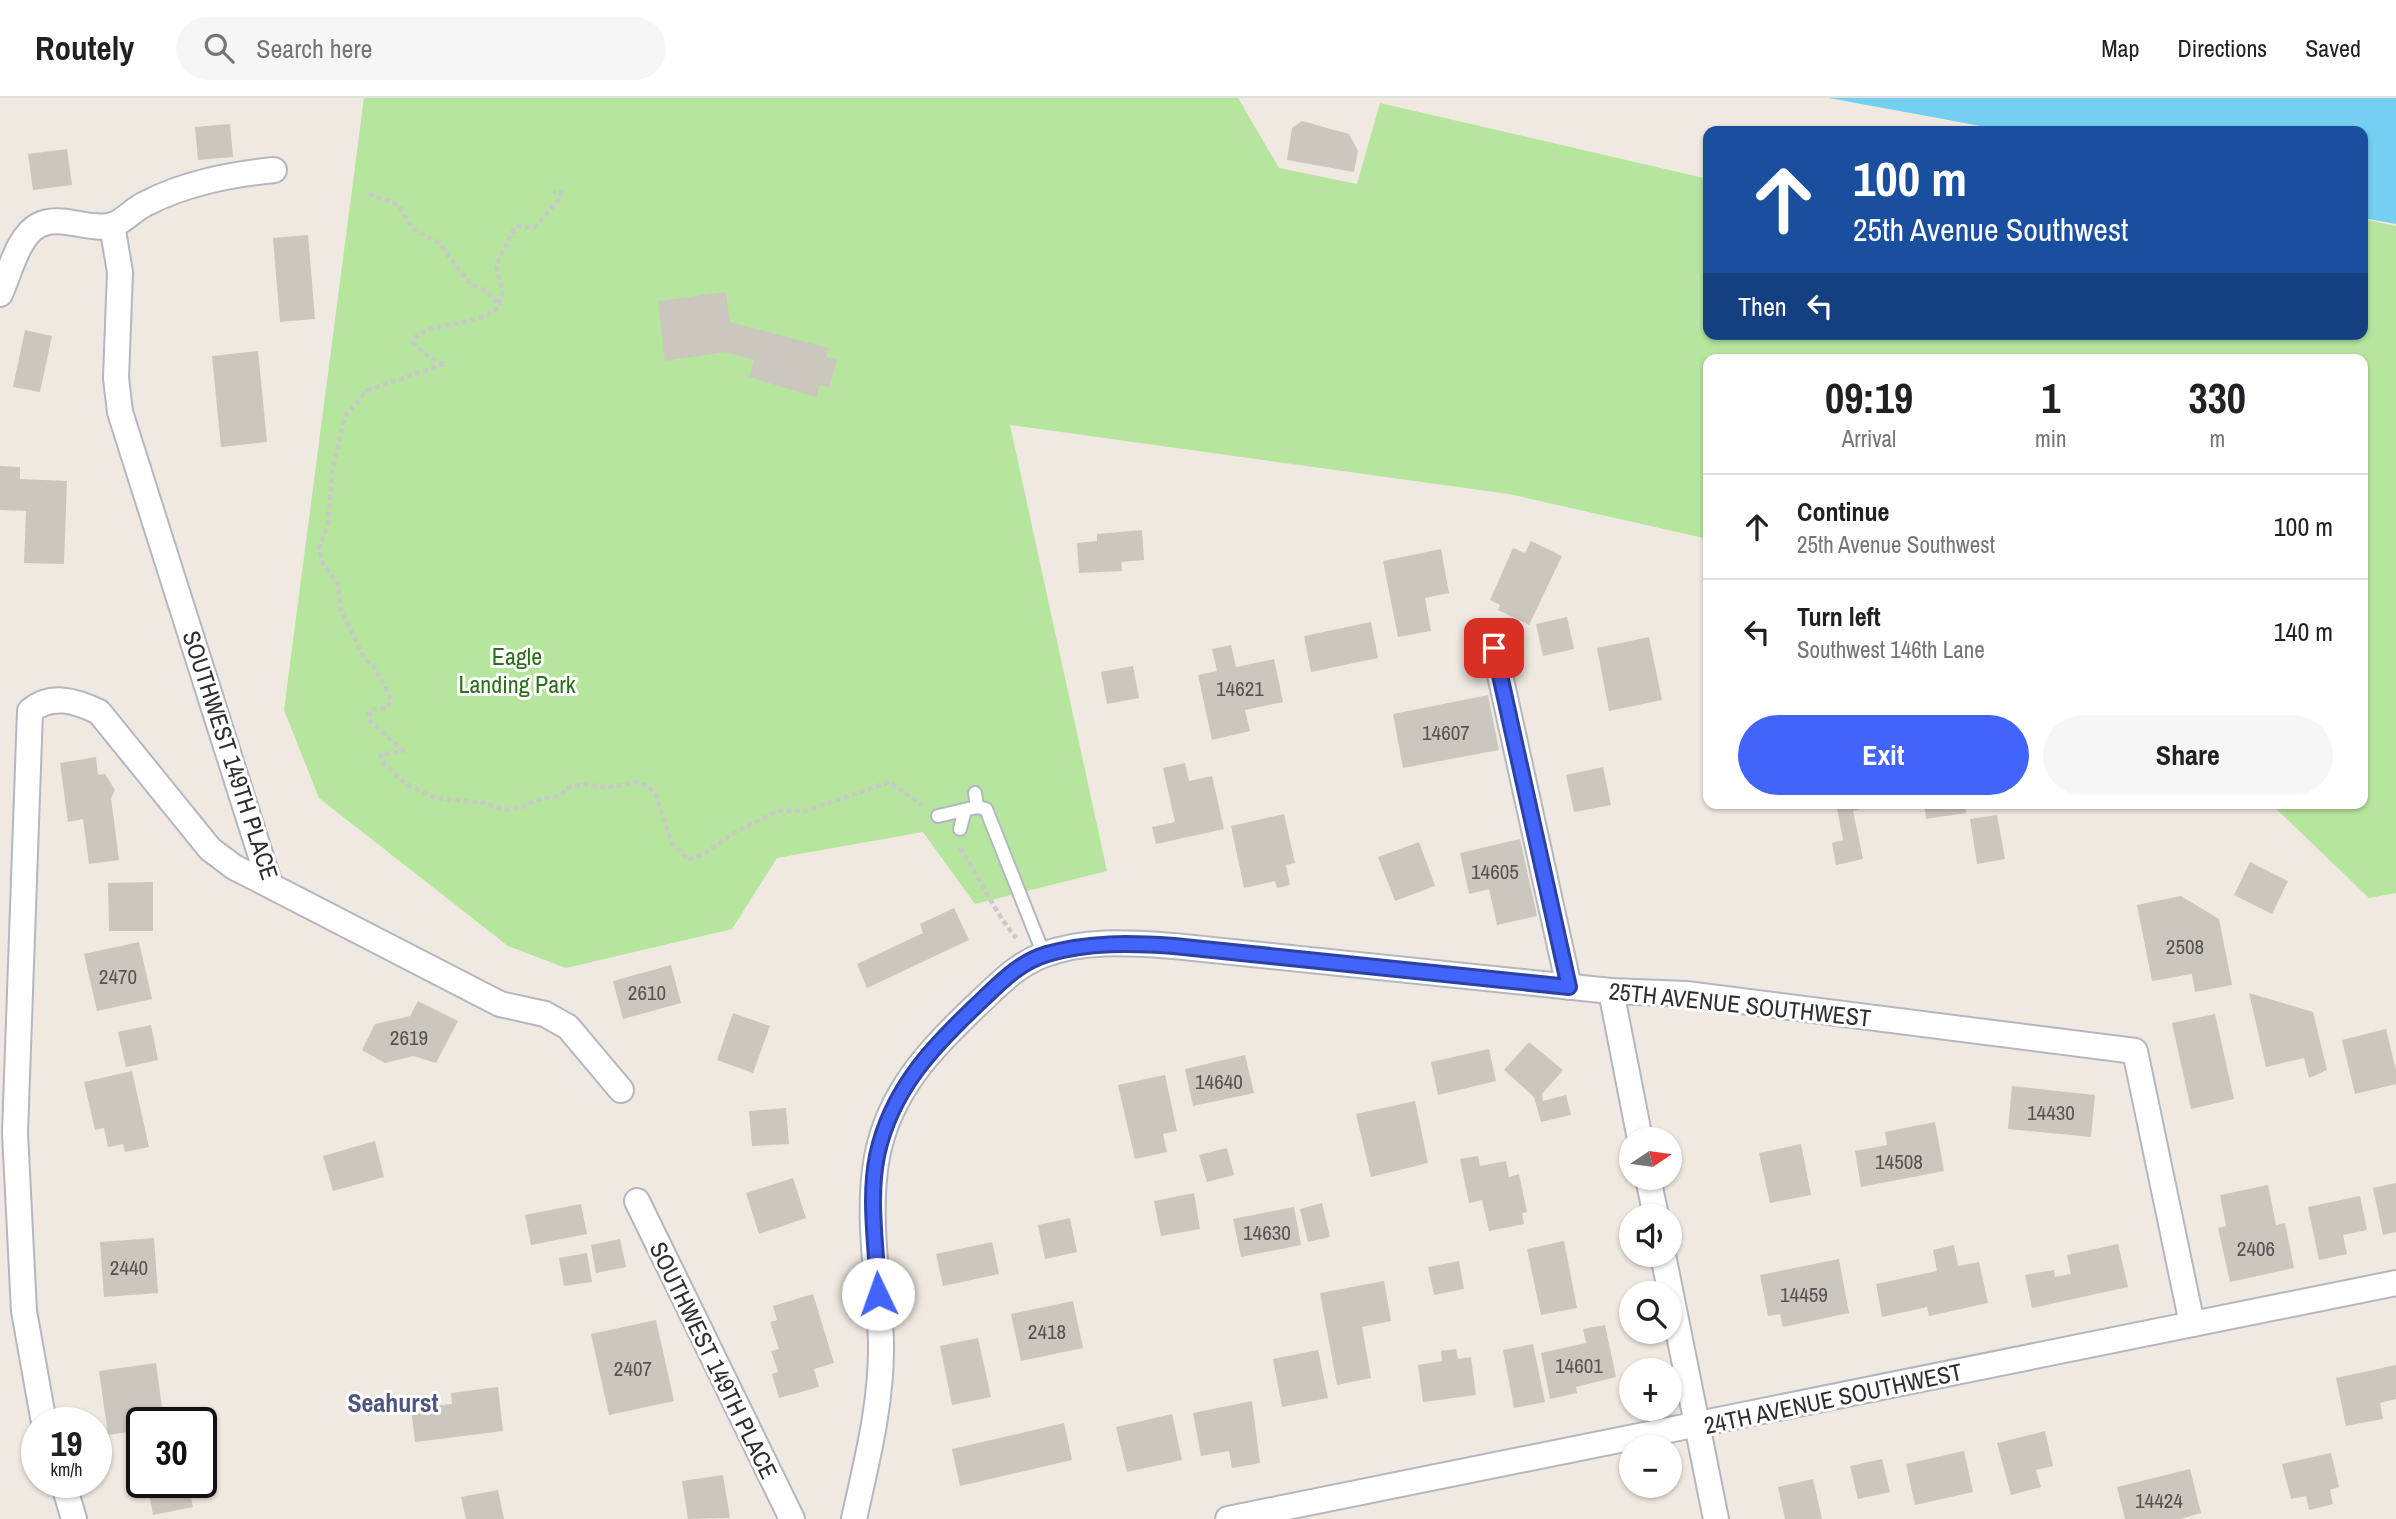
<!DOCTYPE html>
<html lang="en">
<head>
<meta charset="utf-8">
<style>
	:root { --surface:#fff; --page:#f6f6f6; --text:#202124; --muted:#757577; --line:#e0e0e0; --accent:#4264fb }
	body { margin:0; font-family:"Archivo Narrow",sans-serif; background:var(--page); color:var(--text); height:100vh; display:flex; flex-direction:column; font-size:26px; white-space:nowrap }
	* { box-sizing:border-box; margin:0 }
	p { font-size:23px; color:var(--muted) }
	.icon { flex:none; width:38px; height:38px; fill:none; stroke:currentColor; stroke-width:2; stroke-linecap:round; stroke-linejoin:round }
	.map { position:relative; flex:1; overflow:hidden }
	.sheet { position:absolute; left:1703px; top:256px; width:665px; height:455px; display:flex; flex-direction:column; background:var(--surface); border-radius:14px; box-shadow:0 2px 5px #0004 }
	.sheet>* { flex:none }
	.top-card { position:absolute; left:1703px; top:28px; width:665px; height:214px; border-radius:14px; box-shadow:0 2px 5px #0004; background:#1a4fa0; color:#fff; overflow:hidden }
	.needle { width:46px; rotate:77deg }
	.buttons { position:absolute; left:1619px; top:1029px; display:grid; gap:14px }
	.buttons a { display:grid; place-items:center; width:63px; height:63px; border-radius:50%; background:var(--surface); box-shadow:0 2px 5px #0004; font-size:35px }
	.speed { position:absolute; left:21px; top:1309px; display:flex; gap:14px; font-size:35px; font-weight:700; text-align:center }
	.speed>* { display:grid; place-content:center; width:91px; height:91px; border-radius:50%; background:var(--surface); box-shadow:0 2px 5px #0004; line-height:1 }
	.speed small { font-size:18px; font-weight:400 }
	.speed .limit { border:4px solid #111; border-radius:10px; background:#fff; color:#111 }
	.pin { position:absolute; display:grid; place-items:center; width:60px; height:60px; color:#fff; margin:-30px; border-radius:14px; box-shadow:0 4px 10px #0006 }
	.me { position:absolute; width:77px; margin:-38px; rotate:357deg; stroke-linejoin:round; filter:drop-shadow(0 0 5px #0008) }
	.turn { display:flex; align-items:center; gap:24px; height:147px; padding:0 35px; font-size:32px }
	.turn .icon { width:91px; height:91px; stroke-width:2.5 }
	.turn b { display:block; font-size:49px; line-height:60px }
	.then { display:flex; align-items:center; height:66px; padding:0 35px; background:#0003; gap:14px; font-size:26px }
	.eta { display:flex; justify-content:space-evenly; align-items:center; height:119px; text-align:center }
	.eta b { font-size:42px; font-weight:700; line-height:49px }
	.cta { display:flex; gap:14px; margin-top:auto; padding:14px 35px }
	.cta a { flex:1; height:80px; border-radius:42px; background:var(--accent); color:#fff; font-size:28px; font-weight:700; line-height:80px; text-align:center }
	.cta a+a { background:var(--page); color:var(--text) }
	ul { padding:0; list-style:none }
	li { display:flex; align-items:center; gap:21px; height:105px; padding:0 35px; border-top:2px solid var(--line) }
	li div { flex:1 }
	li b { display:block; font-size:26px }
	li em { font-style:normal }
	header { display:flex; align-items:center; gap:42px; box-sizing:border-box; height:98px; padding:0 35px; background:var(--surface); border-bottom:2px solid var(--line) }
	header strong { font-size:33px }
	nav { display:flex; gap:38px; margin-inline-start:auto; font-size:24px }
	.search { width:490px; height:63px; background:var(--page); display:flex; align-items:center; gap:18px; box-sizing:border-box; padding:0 24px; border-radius:38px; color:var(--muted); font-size:26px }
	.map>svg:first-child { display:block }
	.green { fill:#b6e59e }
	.water { fill:#75cff0 }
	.building { fill:#cbc7bf }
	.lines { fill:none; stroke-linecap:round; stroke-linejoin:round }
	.lane-casing { stroke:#b4b7c1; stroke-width:16 }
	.street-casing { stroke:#b4b7c1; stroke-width:28 }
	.path { stroke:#c9c9c9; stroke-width:4.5; stroke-dasharray:5 3.5; stroke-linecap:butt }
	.lane { stroke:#fff; stroke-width:12 }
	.street { stroke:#fff; stroke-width:24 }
	.route-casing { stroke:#2b41a3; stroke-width:18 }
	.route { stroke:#4264fb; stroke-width:12 }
	.labels { text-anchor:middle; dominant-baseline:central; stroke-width:6; stroke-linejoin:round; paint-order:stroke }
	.number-label { font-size:21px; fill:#555452 }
	.park-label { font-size:24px; fill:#2c6e1b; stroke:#fff }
	.street-label { font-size:24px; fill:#2e2e2e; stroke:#fff }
	.neighbourhood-label { font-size:26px; font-weight:bold; fill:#4d5680; stroke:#fff }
</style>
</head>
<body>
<header>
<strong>Routely</strong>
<div class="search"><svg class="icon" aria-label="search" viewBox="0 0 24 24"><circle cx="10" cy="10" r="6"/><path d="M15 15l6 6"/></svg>Search here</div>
<nav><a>Map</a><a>Directions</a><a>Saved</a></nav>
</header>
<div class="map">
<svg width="2396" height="1421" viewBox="0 0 2396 1421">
	<rect width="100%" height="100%" fill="#efe9e1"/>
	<path class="green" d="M364,0H1238L1279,70L1357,86L1380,5L1708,81V236H2362L2363,121L2396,128V795L2369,800L2270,705H2362V261H1708V441L1509,396L1010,327L1107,773L975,806L923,734L777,760L732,831L566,870L508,848L319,700L284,612Z"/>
	<path class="water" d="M1829,0H2396V126L2363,120L2362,33H2008Z"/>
	<g class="building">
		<path d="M1302,23L1349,36L1358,53L1354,74L1287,62L1292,30Z"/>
		<path d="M230,26L233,59L198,62L195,29Z"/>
		<path d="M67,51L72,87L33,92L28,56Z"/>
		<path d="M308,137L315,221L280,224L273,140Z"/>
		<path d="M726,194L730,224L829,250L826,259L837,262L829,290L820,287L816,299L749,279L754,262L725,254L665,263L658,203Z"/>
		<path d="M25,232L52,238L40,294L13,289Z"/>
		<path d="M258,253L267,344L221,349L212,258Z"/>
		<path d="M0,368L20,369V381L67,383L64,466L24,465L26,413L0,412Z"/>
		<path d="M1142,432L1144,462L1121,464L1122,473L1079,475L1077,445L1097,443V436Z"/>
		<path d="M1531,443L1562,458L1529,527L1498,512L1500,507L1490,502L1513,450L1525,455Z"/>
		<path d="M1441,451L1449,495L1425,500L1431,533L1398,539L1383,463Z"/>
		<path d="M1567,519L1574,551L1543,558L1536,526Z"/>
		<path d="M1371,524L1378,560L1311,574L1304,538Z"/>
		<path d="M1649,539L1662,602L1609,613L1597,550Z"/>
		<path d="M1231,547L1236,569L1274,561L1283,604L1245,612L1250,633L1212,642L1198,577L1217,573L1212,551Z"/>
		<path d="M1133,568L1139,600L1107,606L1101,574Z"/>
		<path d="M1488,597L1499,652L1403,670L1393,616Z"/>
		<path d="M96,659L98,677L105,676L115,692L111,700L119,762L89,766L83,721L68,724L60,665Z"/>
		<path d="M1185,665L1189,683L1212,678L1224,731L1156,746L1152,729L1175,724L1163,670Z"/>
		<path d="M1603,669L1611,707L1574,714L1566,677Z"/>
		<path d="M1836,705H1885L1853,713L1863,761L1836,767L1832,745L1843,742Z"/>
		<path d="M1924,705H1965L1966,715L1926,721Z"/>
		<path d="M1284,716L1295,765L1286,767L1290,787L1277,790L1275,783L1244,790L1231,728Z"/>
		<path d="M1997,717L2005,761L1977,766L1970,721Z"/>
		<path d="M1520,741L1537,818L1497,827L1489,791L1469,796L1460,755Z"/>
		<path d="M1419,744L1435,788L1395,803L1378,759Z"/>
		<path d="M2250,764L2288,783L2272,816L2234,797Z"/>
		<path d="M153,784V833H109L108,785Z"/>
		<path d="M2181,798L2219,821L2232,887L2195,894L2192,876L2152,883L2137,807Z"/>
		<path d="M954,810L969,842L867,890L857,866L923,835L920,826Z"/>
		<path d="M139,844L152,901L97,913L84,856Z"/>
		<path d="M671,867L681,905L623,921L613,883Z"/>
		<path d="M2249,895L2313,914L2327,972L2309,980L2304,960L2266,969Z"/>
		<path d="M418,903L458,923L436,965L413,958L385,965L362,952L375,926L410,918Z"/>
		<path d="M733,915L770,928L753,975L717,962Z"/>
		<path d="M2215,916L2234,1001L2191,1011L2172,925Z"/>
		<path d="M151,927L158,962L126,969L118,934Z"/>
		<path d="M2386,931L2396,972V986L2355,996L2342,942Z"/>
		<path d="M1529,944L1563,972L1542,996L1543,1003L1566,997L1571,1017L1541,1024L1534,999L1504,972Z"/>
		<path d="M1489,951L1496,983L1438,997L1431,964Z"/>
		<path d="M1245,957L1254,995L1193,1008L1185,971Z"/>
		<path d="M132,973L149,1049L125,1054L123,1046L108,1049L104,1030L95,1032L84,984Z"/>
		<path d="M1165,977L1177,1033L1163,1036L1167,1054L1135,1061L1118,987Z"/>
		<path d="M2012,988L2095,997L2091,1039L2008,1031Z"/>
		<path d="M1415,1003L1428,1065L1371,1079L1356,1016Z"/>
		<path d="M786,1010L789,1046L752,1048L749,1013Z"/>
		<path d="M1935,1024L1944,1073L1861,1089L1855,1053L1887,1047L1885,1034Z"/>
		<path d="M375,1043L384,1079L333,1093L323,1058Z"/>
		<path d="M1801,1046L1811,1097L1770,1105L1759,1055Z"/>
		<path d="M1227,1050L1234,1077L1207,1084L1199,1057Z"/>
		<path d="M1478,1058L1480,1068L1506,1063L1509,1079L1519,1076L1527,1114L1522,1115L1524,1126L1489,1133L1482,1102L1469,1105L1460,1061Z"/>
		<path d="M793,1080L806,1120L759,1136L746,1095Z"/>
		<path d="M2396,1085V1134L2383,1137L2373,1090Z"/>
		<path d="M2268,1087L2276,1127L2285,1125L2294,1170L2230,1184L2218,1130L2226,1128L2220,1097Z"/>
		<path d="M1194,1095L1200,1131L1161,1138L1154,1103Z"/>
		<path d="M2360,1098L2367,1132L2343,1137L2347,1156L2319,1162L2308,1109Z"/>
		<path d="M1322,1105L1330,1139L1308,1144L1300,1111Z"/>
		<path d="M581,1106L587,1136L531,1147L525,1117Z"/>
		<path d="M1294,1109L1301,1147L1241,1159L1233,1121Z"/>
		<path d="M1070,1120L1077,1154L1045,1161L1038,1127Z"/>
		<path d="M154,1140L158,1195L104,1199L100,1144Z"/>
		<path d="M620,1141L626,1169L596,1175L591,1147Z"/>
		<path d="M1564,1143L1577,1210L1541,1217L1527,1151Z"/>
		<path d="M992,1144L999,1176L943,1188L936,1156Z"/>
		<path d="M2118,1146L2128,1189L2032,1210L2025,1177L2054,1172L2055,1179L2071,1176L2067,1157Z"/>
		<path d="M1954,1147L1958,1168L1979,1164L1988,1205L1929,1218L1927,1209L1882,1219L1876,1186L1937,1173L1933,1152Z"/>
		<path d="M587,1155L592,1184L564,1188L559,1160Z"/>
		<path d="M1839,1161L1849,1215L1783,1229L1780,1216L1768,1218L1760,1177Z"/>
		<path d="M1459,1163L1464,1191L1434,1197L1428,1169Z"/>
		<path d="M1384,1183L1391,1223L1362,1229L1371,1280L1337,1287L1320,1195Z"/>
		<path d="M813,1196L834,1265L814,1271L819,1289L779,1300L772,1276L778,1274L771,1253L779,1251L770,1224L777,1222L773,1208Z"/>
		<path d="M1073,1203L1083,1250L1021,1263L1011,1216Z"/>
		<path d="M656,1222L674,1303L609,1317L591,1236Z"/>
		<path d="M1605,1227L1616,1279L1576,1289L1577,1295L1550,1301L1541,1255L1586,1245L1583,1231Z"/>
		<path d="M978,1240L991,1299L952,1307L940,1248Z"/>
		<path d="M1533,1246L1545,1304L1514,1310L1503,1252Z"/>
		<path d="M1456,1251L1458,1261L1471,1259L1476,1297L1423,1304L1418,1267L1442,1263L1441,1253Z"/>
		<path d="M1318,1252L1328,1300L1282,1309L1273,1261Z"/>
		<path d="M156,1265L164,1325H142V1332L108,1337L99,1273Z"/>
		<path d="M2396,1267V1301L2380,1305L2383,1321L2346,1328L2336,1280Z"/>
		<path d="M498,1289L503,1333L415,1344L411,1310L452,1306L451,1295Z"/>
		<path d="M1252,1303L1260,1365L1232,1370L1229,1353L1201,1358L1193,1315Z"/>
		<path d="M1172,1316L1182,1362L1127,1374L1116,1329Z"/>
		<path d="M1064,1325L1072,1362L960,1388L952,1351Z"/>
		<path d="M2045,1333L2053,1368L2036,1372L2041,1389L2011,1397L1997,1345Z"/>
		<path d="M1964,1353L1973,1394L1915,1407L1906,1366Z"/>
		<path d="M2331,1355L2339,1389L2330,1392L2333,1406L2309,1412L2306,1398L2291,1401L2282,1366Z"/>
		<path d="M1882,1361L1890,1394L1858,1401L1850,1368Z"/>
		<path d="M2190,1371L2201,1415L2180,1421H2125L2117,1389Z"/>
		<path d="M723,1377L730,1420L688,1421L682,1383Z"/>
		<path d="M1813,1381L1822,1421H1785L1778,1389Z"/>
		<path d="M147,1384H188L193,1409L153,1417Z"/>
		<path d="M498,1392L504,1421H466L461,1399Z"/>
	</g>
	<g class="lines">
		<g class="lane-casing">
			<g id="lane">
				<path d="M975,695L977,709"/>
				<path d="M938,718L977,709L986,711L1044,857"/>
				<path d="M960,731L965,712"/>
			</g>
		</g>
		<g class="street-casing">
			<g id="street">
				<path d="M112,127L120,174L116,280L120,314L270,787"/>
				<path d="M0,196C9,177 18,137 39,127C62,116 90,134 113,127C124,123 134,111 145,106C185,85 229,77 274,72"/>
				<path d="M1494,550L1569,889"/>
				<path d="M1611,893L1640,1041"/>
				<path d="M1648,1080L1656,1118"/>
				<path d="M637,1103L792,1421"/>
				<path d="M1663,1157L1716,1421"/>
				<path d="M44,1325L24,1213L15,1035L30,613C52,595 76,603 99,614L210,751L234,769L500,906L545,916L568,929L621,992"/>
				<path d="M63,1384L74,1421"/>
				<path d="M854,1421C867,1362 882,1305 881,1244C879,1185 866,1117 877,1059C889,993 933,948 980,904C1000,885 1017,867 1043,857C1084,841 1131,845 1174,848L1611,893L1686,896L2135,953L2192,1226"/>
				<path d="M1228,1421L2396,1185"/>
			</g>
		</g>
		<g class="path">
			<path d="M369,96L399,107L412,131L438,144L470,186L487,193L498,206"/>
			<path d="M444,266L368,292L345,318L332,374L328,428L319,449L323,466L338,486L341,513L365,562L374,568L391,601L387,610L370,612L368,621L403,653L380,657L385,667L406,686L435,700L485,705L506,712L526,708L535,702L560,698L571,688L586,686L606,690L637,684L649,689L656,697L672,745L688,762L705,755L737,733L778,713H805L889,684L922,707"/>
			<path d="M444,266L424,256L413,244C421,218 503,235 502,194C502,186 497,175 496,167L516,128L534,130L559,102L561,94H553"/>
			<path d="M960,750C980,780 993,812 1016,840"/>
		</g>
		<use href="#lane" class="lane"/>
		<use href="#street" class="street"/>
	</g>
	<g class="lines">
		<g class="route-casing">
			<path id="route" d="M878,1196C877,1152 868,1102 877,1058C891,991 934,947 982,902C1002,883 1020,864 1047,856C1089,844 1130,845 1174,848L1569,889L1494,550"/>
		</g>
		<use href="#route" class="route"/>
	</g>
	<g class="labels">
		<g class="number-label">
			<text x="1240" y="590">14621</text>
			<text x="1446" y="634">14607</text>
			<text x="1495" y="773">14605</text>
			<text x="2185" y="848">2508</text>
			<text x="118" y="878">2470</text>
			<text x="647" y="894">2610</text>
			<text x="409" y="939">2619</text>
			<text x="1219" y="983">14640</text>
			<text x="2051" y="1014">14430</text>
			<text x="1899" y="1063">14508</text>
			<text x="1267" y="1134">14630</text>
			<text x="2256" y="1150">2406</text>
			<text x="129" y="1169">2440</text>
			<text x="1804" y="1196">14459</text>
			<text x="1047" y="1233">2418</text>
			<text x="1579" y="1267">14601</text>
			<text x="633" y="1270">2407</text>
			<text x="2159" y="1402">14424</text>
		</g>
		<g class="park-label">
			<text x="517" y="558">Eagle<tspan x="517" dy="28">Landing Park</tspan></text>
		</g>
		<g class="street-label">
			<text transform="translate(231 657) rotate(72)">SOUTHWEST 149TH PLACE</text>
			<text transform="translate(1740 906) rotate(6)">25TH AVENUE SOUTHWEST</text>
			<text transform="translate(714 1262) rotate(64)">SOUTHWEST 149TH PLACE</text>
			<text transform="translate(1833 1300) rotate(-12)">24TH AVENUE SOUTHWEST</text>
		</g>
		<g class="neighbourhood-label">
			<text x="393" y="1304">Seahurst</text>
		</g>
	</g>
</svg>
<div class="buttons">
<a><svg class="needle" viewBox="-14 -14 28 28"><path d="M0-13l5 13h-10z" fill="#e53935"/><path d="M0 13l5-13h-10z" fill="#757577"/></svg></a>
<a><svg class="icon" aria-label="sound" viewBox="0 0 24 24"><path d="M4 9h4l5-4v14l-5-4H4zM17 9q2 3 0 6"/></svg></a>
<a><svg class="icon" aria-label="search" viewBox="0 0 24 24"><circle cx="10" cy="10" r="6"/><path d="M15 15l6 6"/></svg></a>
<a>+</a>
<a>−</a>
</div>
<div class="speed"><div>19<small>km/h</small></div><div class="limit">30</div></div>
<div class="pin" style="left:1494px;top:550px;background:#d93025"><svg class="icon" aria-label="arrive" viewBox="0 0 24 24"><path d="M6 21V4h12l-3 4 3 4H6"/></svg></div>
<svg class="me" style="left:878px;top:1196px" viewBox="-20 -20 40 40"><circle r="19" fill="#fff"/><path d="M0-13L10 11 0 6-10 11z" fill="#4264fb"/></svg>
<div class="top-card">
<div class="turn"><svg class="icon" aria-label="ahead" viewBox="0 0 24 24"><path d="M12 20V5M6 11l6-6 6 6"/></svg><div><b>100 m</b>25th Avenue Southwest</div></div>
<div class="then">Then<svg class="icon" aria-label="left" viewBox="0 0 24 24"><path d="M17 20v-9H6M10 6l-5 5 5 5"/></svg></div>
</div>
<section class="sheet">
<div class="eta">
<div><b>09:19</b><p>Arrival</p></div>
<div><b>1</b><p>min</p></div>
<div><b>330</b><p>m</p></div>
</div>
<ul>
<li><svg class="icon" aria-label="ahead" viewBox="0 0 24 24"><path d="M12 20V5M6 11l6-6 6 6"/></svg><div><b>Continue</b><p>25th Avenue Southwest</p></div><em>100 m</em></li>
<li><svg class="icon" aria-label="left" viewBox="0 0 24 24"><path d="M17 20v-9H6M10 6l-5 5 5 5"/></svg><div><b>Turn left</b><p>Southwest 146th Lane</p></div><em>140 m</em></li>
</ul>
<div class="cta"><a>Exit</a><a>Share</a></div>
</section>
</div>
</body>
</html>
